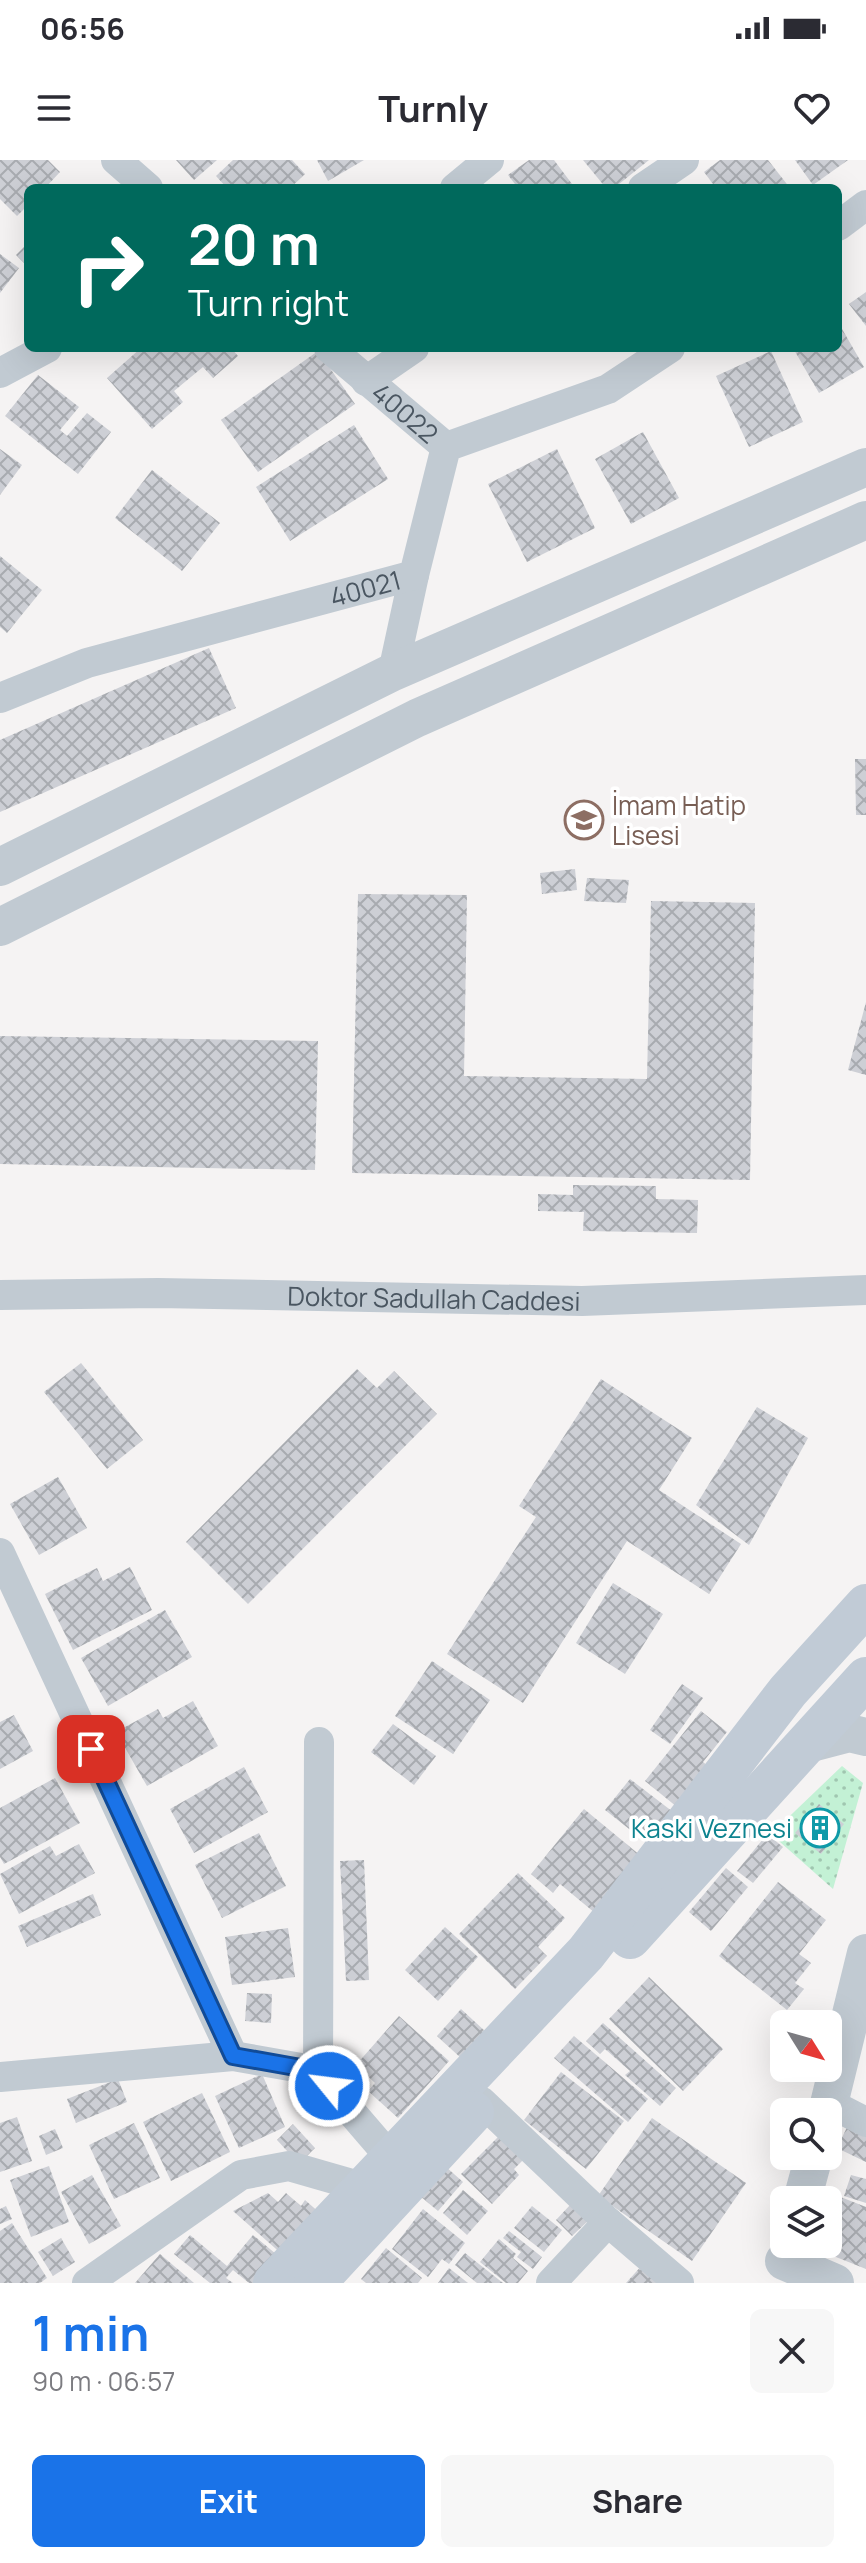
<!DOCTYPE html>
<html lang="en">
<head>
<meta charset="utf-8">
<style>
	:root { --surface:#fff; --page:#f7f7f7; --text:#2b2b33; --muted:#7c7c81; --accent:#1a73e8 }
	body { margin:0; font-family:Manrope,sans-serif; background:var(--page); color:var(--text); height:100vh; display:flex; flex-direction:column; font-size:30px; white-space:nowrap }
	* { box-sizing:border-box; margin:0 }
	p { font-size:26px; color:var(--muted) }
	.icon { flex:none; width:44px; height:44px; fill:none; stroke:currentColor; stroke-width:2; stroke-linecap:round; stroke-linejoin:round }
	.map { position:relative; height:2123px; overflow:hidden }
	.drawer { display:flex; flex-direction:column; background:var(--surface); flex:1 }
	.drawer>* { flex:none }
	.guide { position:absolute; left:24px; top:24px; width:818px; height:168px; border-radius:12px; box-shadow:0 8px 32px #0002; background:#00695c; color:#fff; overflow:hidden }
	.needle { width:52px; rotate:127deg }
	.tools { position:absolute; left:770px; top:1850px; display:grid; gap:16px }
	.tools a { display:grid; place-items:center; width:72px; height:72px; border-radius:12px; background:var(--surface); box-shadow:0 8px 32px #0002; font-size:40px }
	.pin { position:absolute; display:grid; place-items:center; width:68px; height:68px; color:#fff; margin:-34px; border-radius:16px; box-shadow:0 4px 12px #0006 }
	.me { position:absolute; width:88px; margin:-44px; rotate:299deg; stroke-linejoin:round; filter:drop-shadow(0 0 6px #0008) }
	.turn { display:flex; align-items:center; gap:28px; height:168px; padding:0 32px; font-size:36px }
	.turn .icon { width:104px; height:104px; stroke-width:2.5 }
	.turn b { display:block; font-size:56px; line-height:68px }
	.round { display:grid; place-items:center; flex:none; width:84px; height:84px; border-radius:12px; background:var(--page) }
	.head { display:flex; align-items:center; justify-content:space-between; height:136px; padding:0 32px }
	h1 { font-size:48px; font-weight:700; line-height:60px; color:var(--accent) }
	.action { display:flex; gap:16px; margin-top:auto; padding:16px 32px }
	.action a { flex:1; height:92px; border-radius:12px; background:var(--accent); color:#fff; font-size:32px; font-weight:700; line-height:92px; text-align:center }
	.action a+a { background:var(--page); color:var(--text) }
	.status { display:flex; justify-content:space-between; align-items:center; height:56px; padding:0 40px; background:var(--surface); direction:ltr }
	.status svg { height:22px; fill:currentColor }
	header { display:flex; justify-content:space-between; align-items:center; height:104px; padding:0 32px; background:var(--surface); font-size:36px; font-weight:700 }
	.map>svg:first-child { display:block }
	.grass { fill:url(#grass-dots) }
	.building { fill:url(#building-cross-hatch) }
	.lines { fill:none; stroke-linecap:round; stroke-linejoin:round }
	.minor { stroke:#c1cad2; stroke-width:30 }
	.tertiary { stroke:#c1cad2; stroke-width:38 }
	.secondary { stroke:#c1cbd6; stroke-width:42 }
	.route-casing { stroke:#114b97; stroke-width:20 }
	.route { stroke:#1a73e8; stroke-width:14 }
	.labels { text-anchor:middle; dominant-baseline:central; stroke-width:7; stroke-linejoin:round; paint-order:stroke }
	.street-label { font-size:26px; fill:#4a5661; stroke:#fff }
	.education-label { font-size:26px; fill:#785e54; stroke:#fff; text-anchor:start }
	.culture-label { font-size:26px; fill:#0d838f; stroke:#fff; text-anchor:end }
</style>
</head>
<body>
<div class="status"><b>06:56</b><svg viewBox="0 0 49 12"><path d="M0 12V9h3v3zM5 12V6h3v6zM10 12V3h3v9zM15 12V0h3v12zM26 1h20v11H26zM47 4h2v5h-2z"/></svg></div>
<header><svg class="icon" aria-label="menu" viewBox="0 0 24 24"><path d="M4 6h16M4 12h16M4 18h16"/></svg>Turnly<svg class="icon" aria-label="heart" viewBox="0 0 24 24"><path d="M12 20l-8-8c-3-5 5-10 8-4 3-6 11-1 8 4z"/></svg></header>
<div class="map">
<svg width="866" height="2123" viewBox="0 0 866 2123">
	<defs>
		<pattern id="grass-dots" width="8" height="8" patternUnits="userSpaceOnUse" patternTransform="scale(2)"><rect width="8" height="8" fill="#c3f1d5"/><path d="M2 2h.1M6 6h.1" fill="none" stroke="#a0c6b0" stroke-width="1.8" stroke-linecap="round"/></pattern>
		<pattern id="building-cross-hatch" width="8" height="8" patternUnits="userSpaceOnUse" patternTransform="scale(2)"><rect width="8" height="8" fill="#cdcfd5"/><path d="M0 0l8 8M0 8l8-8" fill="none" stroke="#a8abb0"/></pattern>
	</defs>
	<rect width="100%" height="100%" fill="#f5f3f3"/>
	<path class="grass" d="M842,1606L863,1623L833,1729L771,1674Z"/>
	<g class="building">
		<path d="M0,0H48L60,12L45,28H28V45L17,56L0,39Z"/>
		<path d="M176,0H217L194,20Z"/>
		<path d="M233,0H292L305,14L290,28H227L216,16Z"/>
		<path d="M317,0H364L328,21Z"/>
		<path d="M529,0H554L575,28H518L508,15Z"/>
		<path d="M583,0H649L614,28H606Z"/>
		<path d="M720,0H768L790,28H716L704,12Z"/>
		<path d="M795,0H848L813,25Z"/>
		<path d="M28,83V107L16,95Z"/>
		<path d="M0,94L19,108L0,133Z"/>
		<path d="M866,132V166L849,144Z"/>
		<path d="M838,162L864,207L819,233L793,188H838Z"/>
		<path d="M141,188H231L238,196L213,218L203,207L174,231L183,242L152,269L107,218Z"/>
		<path d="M318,191L355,244L258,312L221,260Z"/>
		<path d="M771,191L803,262L749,287L716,216Z"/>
		<path d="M38,215L79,247L60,270L67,276L87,253L111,272L78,314L5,256Z"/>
		<path d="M354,265L388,319L290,381L256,327Z"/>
		<path d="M643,272L679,338L631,364L595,299Z"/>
		<path d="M0,289L22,305L0,335Z"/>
		<path d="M557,289L595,368L527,402L488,324Z"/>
		<path d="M152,310L220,363L182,411L115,358Z"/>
		<path d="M0,396L42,430L7,473L0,467Z"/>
		<path d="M209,488L236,548L0,652V580Z"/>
		<path d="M855,599H866V655H856Z"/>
		<path d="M575,709L577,730L542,734L540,713Z"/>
		<path d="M587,718L629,720L626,743L584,741Z"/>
		<path d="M358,734L467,735L464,916L647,919L651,741L755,743L750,1020L352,1013Z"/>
		<path d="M866,842V915L848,910Z"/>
		<path d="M0,876L318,881L315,1010L0,1004Z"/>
		<path d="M573,1025L656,1026V1039L698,1040L697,1073L583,1071L584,1052L538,1051V1034L573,1035Z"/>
		<path d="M81,1203L143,1280L107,1309L44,1232Z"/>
		<path d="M357,1209L377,1228L394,1211L437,1254L248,1444L186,1382Z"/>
		<path d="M601,1219L692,1278L659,1330L741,1384L709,1434L627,1381L523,1543L447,1494L536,1357L519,1346Z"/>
		<path d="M757,1247L808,1278L749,1385L696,1345Z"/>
		<path d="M58,1317L87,1368L39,1395L10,1344Z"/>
		<path d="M130,1407L152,1450L73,1490L45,1434L97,1408L103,1421Z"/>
		<path d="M613,1423L663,1454L625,1514L576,1483Z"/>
		<path d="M165,1450L192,1497L108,1546L81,1498Z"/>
		<path d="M432,1501L490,1540L453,1594L395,1556Z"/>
		<path d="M682,1524L703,1538L670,1584L650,1570Z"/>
		<path d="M193,1541L218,1586L147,1626L116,1572L158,1549L163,1558Z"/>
		<path d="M701,1551L727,1572L703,1602L718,1614L677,1647L645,1621Z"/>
		<path d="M14,1555L33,1591L0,1609V1562Z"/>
		<path d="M393,1564L436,1596L414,1625L371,1592Z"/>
		<path d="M244,1607L268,1652L194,1693L170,1649Z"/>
		<path d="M55,1618L80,1663L4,1704L0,1697V1648Z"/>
		<path d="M630,1619L677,1655L652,1687L605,1650Z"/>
		<path d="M819,1644L844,1664L821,1694L795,1673Z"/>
		<path d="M584,1649L641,1696L595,1753L560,1724L553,1733L531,1714Z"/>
		<path d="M259,1673L286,1726L222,1758L195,1705Z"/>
		<path d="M767,1674L783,1687L753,1723L737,1711Z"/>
		<path d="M79,1684L95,1713L19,1754L0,1714L50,1686L56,1696Z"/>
		<path d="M364,1700L369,1820L346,1821L340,1701Z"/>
		<path d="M726,1708L748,1727L711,1771L689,1752Z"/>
		<path d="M518,1713L565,1758L538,1787L547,1796L515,1829L459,1774Z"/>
		<path d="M778,1722L826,1760L799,1794L811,1803L795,1823L804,1829L787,1850L719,1796Z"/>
		<path d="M93,1734L101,1755L27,1787L18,1766Z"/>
		<path d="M445,1767L478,1797L438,1841L405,1810Z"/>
		<path d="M288,1768L295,1817L232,1825L225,1777Z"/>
		<path d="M649,1817L723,1889L683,1931L609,1859Z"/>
		<path d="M247,1833L272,1834L271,1863L245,1861Z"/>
		<path d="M461,1849L486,1872L462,1899L437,1876Z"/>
		<path d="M399,1856L449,1901L398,1958L368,1931L375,1923L356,1905Z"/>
		<path d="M603,1863L676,1928L660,1946L625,1915L630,1911L605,1889L600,1894L586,1881Z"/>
		<path d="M574,1876L648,1939L628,1962L554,1898Z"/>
		<path d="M561,1912L624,1961L586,2009L524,1960Z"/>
		<path d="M262,1914L285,1967L239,1988L215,1936Z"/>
		<path d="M118,1919L127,1942L76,1963L67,1939Z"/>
		<path d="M202,1933L230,1992L171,2021L143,1962Z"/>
		<path d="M17,1957L32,2001L0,2012V1963Z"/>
		<path d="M652,1958L746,2023L692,2101L598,2036Z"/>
		<path d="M134,1963L160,2018L114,2039L89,1985Z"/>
		<path d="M849,1963L866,1971V2002L837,1988Z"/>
		<path d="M293,1964L315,1988L299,2004L277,1980Z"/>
		<path d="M55,1969L63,1988L46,1995L39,1976Z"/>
		<path d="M502,1973L526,1997L514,2009L519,2015L492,2044L461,2014Z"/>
		<path d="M49,2006L69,2062L31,2077L10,2020Z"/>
		<path d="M445,2006L463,2022L438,2051L420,2036Z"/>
		<path d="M92,2015L121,2066L89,2084L61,2032Z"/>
		<path d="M851,2015L866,2019V2043L844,2036Z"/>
		<path d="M463,2030L488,2051L467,2075L443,2053Z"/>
		<path d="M268,2033L278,2042L286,2033L301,2046L305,2040L321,2054L284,2096L233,2051Z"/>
		<path d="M838,2036L866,2047V2109L816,2089L818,2084H828V2060Z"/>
		<path d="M571,2044L588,2061L572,2076L556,2060Z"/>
		<path d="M6,2046L12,2059L0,2064V2049Z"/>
		<path d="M532,2046L562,2070L544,2092L514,2068Z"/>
		<path d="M423,2049L465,2083L449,2104L442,2099L428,2117L392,2089Z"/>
		<path d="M12,2063L47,2118L40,2123H0V2071Z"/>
		<path d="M509,2071L542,2097L533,2109L517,2097L521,2092L503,2078Z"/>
		<path d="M190,2075L227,2106L253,2075L282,2099L261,2123H249L233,2110L226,2118L233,2123H210L174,2094Z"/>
		<path d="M61,2078L75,2102L53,2116L38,2092Z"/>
		<path d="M499,2079L516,2094L513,2098L528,2111L518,2123H506L480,2102Z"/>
		<path d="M386,2088L422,2118L418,2123H366L361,2119Z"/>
		<path d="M465,2093L503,2123H477L455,2105Z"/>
		<path d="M160,2094L194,2123H135Z"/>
		<path d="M644,2103L667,2123H626Z"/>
		<path d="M449,2108L468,2123H438Z"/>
	</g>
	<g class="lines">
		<g class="minor">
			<path d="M116,0L148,28"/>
			<path d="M455,28L489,0"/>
			<path d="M643,28L684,0"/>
			<path d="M838,66L866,45"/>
			<path id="s1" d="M329,188L446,287"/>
			<path d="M0,213L47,188"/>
			<path d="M366,221L414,188"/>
			<path d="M393,512L414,415"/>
			<path id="s2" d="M0,538L87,503L414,415L446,287L608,229L670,188"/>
			<path id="s3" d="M0,1135L158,1133L582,1141L866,1130"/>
			<path d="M0,1393L233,1896"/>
			<path d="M0,1917L233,1896L301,1908L329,1926L390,1997"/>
			<path d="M318,1919L319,1582"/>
			<path d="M482,1942L608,2062L679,2123"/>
			<path d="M829,1943L866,1962"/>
			<path d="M87,2123L241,2015L289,2006L362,2027"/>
			<path d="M551,2123L608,2062"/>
		</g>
		<g class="tertiary">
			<path d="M0,707L393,512L866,307"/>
			<path d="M0,767L417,558L866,360"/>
			<path d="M807,1584L849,1573L866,1577"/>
			<path d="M827,1952L866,1793"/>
			<path d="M802,2040L814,1996"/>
			<path d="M784,2101L835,2123"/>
		</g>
		<g class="secondary">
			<path d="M630,1778L866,1518"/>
			<path d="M274,2123L586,1793L788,1531L866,1445"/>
			<path d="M315,2123L473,1952"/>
		</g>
	</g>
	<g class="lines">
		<g class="route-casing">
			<path id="route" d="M91,1589L233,1896L301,1908L329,1926"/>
		</g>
		<use href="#route" class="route"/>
	</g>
	<defs>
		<g id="school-ring" transform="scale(2)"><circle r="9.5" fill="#fff" stroke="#8d6e63" stroke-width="1.5"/><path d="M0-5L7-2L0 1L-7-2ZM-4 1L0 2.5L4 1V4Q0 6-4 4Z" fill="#8d6e63"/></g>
		<g id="building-ring" transform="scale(2)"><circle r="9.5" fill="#fff" stroke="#0f9aa8" stroke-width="1.5"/><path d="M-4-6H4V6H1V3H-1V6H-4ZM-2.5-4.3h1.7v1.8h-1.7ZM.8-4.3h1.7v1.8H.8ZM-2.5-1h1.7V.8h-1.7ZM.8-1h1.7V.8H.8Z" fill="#0f9aa8"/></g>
	</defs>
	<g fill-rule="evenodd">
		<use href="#school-ring" x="584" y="660"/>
		<use href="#building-ring" x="820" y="1668"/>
	</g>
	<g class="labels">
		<g class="street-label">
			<text stroke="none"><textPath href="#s1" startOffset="100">40022</textPath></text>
			<text stroke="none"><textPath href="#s2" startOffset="382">40021</textPath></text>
			<text stroke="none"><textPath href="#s3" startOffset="434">Doktor Sadullah Caddesi</textPath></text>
		</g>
		<g class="education-label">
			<text x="612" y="645">İmam Hatip<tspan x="612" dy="30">Lisesi</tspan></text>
		</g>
		<g class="culture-label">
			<text x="792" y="1668">Kaski Veznesi</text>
		</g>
	</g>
</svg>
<div class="tools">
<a><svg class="needle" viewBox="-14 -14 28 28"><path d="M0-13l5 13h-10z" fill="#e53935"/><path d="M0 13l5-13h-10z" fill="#7c7c81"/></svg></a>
<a><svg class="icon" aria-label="search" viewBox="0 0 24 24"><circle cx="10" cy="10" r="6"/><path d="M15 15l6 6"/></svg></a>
<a><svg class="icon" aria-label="layers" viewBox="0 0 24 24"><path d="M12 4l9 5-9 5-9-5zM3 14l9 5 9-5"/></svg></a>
</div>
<div class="pin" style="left:91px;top:1589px;background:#d93025"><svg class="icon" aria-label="arrive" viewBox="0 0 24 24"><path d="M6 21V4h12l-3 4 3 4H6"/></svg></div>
<svg class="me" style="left:329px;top:1926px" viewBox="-20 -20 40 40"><circle r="17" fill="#1a73e8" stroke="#fff" stroke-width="3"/><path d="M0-11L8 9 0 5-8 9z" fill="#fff"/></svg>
<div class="guide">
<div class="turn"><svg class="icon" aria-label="right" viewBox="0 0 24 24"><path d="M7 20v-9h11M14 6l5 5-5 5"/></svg><div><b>20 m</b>Turn right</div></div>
</div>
</div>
<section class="drawer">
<div class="head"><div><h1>1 min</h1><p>90 m · 06:57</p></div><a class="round"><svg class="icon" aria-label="close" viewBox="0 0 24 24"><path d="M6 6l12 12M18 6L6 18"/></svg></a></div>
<div class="action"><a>Exit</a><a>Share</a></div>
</section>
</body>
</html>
